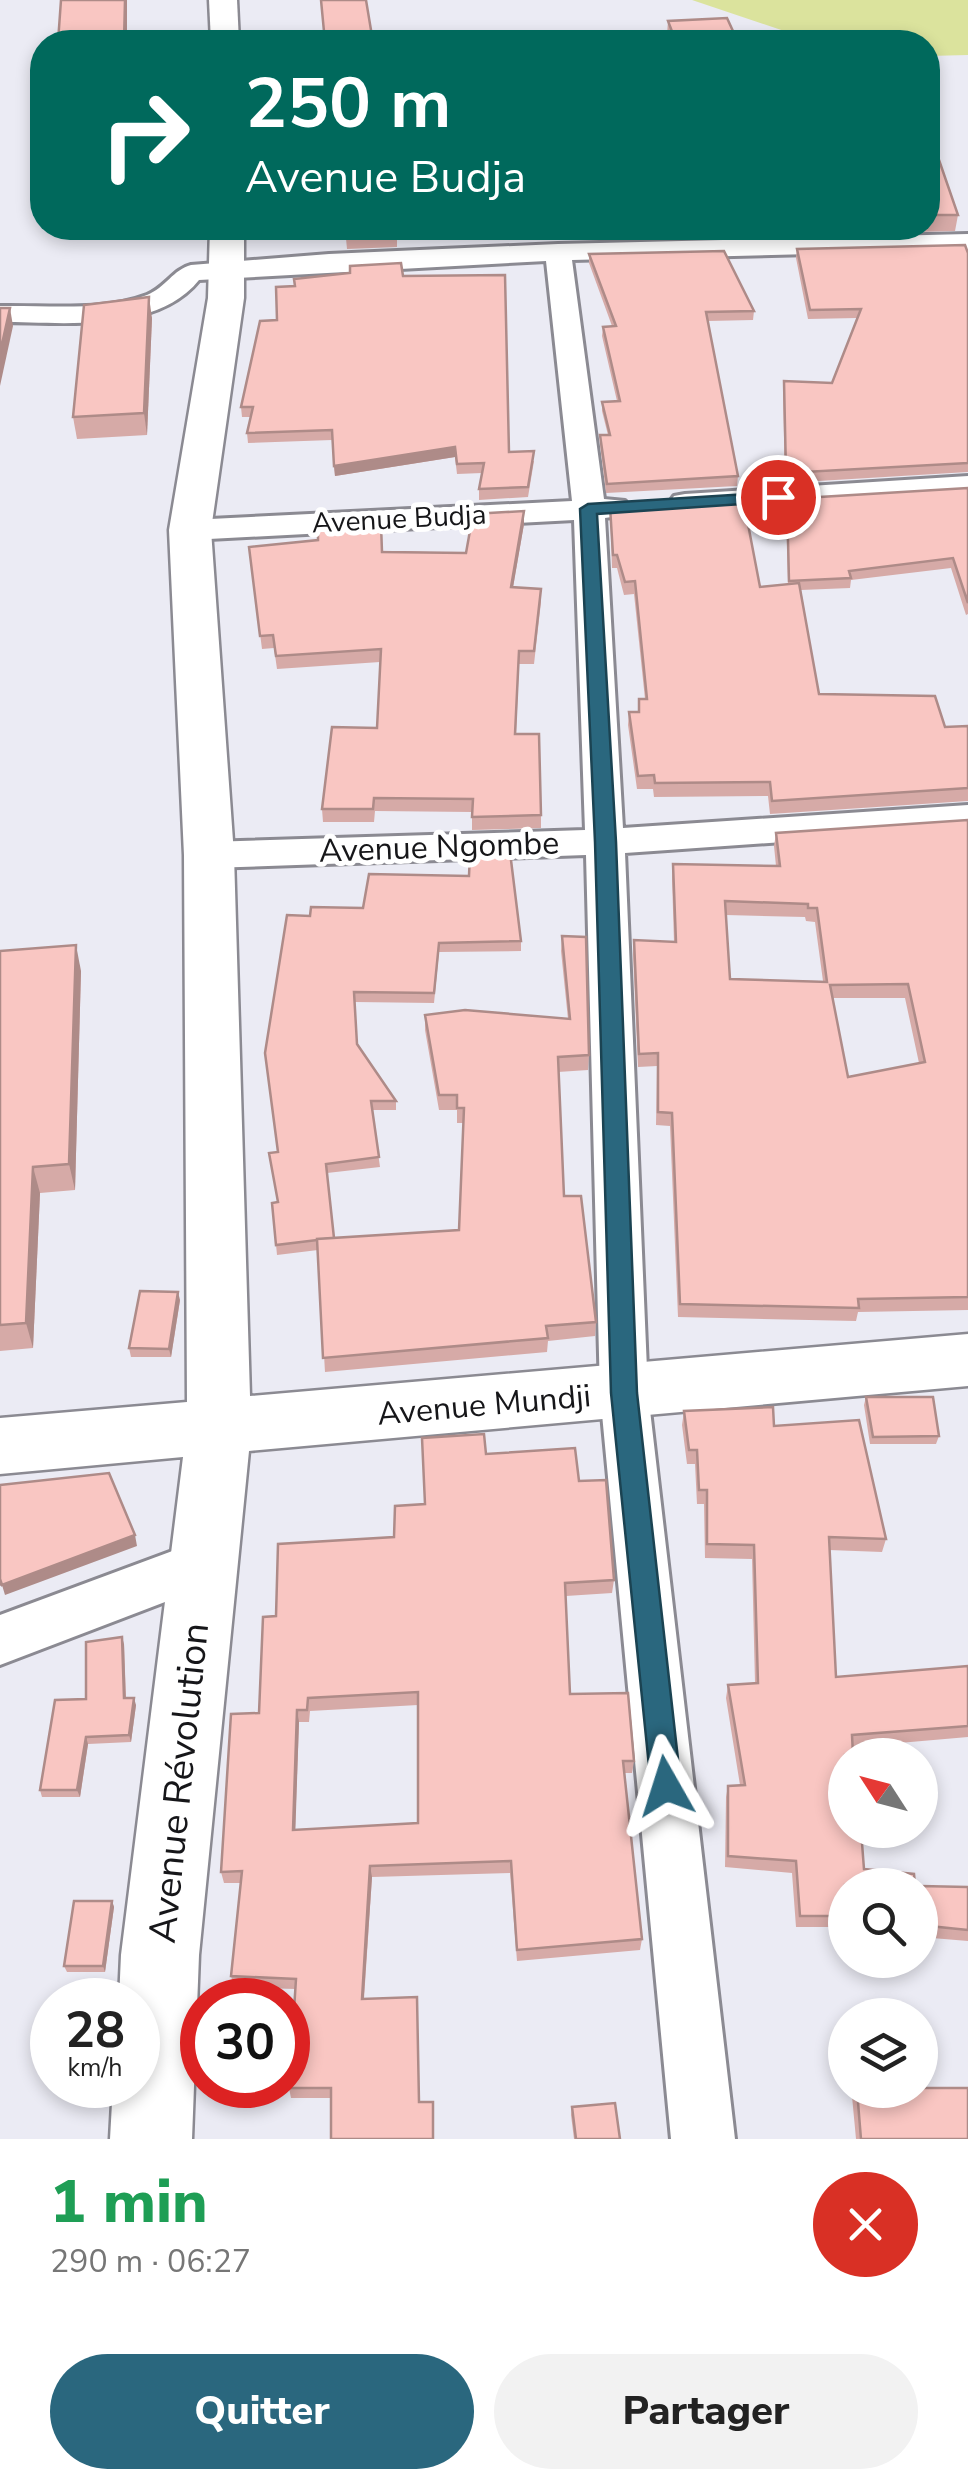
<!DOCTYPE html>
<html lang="fr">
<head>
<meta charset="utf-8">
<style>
	:root { --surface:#fff; --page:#f2f2f2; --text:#222; --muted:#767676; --accent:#2a677e }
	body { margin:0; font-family:"Nunito Sans",sans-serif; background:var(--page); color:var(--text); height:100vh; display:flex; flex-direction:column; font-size:38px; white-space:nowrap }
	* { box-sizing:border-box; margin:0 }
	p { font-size:32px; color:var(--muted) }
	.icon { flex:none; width:55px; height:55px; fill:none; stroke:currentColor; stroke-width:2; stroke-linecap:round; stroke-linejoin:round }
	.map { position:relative; height:2139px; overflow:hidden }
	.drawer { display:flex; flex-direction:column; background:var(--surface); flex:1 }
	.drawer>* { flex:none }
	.hud { position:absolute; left:30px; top:30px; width:910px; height:210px; border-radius:40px; box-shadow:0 5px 15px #0003; background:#00695c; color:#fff; overflow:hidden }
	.needle { width:65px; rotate:306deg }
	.tools { position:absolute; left:828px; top:1738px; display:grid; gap:20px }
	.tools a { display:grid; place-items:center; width:110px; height:110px; border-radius:50%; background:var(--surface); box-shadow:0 5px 15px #0003; font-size:50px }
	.speed { position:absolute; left:30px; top:1978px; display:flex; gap:20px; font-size:50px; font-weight:700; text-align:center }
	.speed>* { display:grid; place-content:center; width:130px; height:130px; border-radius:50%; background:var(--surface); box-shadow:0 5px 15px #0003; line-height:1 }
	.speed small { font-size:25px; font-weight:400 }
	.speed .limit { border:15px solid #d22; background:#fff; color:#111 }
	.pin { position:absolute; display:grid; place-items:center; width:85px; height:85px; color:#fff; margin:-42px; border:5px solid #fff; border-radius:50%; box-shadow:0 2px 10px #0007 }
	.me { position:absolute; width:110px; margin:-55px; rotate:354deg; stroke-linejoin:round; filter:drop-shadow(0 0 8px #0008) }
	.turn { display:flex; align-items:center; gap:35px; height:210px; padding:0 50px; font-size:45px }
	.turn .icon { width:130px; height:130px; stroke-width:2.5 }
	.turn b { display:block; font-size:70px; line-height:85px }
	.round { display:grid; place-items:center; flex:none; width:105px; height:105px; border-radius:52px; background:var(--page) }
	.summary { display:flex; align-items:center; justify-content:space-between; height:170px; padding:0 50px }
	h1 { font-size:60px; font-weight:800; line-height:75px; color:#1e9e55 }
	.button { display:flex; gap:20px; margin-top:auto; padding:20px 50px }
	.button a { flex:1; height:115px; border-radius:60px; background:var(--accent); color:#fff; font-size:40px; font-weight:800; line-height:115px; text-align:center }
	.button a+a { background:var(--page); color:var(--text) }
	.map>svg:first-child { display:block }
	.green { fill:#dbe39d }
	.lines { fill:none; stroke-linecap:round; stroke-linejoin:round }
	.street-casing { stroke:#8b8a92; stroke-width:6 }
	.secondary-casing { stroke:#8b8a92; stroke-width:5 }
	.street { fill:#fff; fill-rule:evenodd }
	.secondary { fill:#fff; fill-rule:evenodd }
	.wall { fill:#d6aaa7; fill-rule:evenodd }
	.shaded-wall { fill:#ae8b88 }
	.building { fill:#f9c6c2; stroke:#ae8b88; stroke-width:2.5; fill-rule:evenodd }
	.route { fill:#2a677e; stroke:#1b4352; stroke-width:2.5 }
	.labels { text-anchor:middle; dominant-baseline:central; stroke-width:10; stroke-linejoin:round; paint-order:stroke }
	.far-street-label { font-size:28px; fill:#161619; stroke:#fff }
	.street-label { font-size:32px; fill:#161619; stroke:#fff }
	.near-street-label { font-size:38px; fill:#161619; stroke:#fff }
</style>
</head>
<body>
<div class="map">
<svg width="968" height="2139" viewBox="0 0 968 2139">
	<rect width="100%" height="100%" fill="#ebebf4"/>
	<path class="green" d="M692,0H968V55L928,56V42H817Z"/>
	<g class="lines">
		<g class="street-casing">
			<g id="street">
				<path d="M968,234V250L572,260L604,499L625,501L630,508L625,515L605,518L623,828L968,805V829L625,853L648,1393L735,2139H671L600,1393L586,855L209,868L195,864L190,855L195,846L209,842L585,830L574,520L190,540L179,537L174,530L179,523L190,520L572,501L546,261L199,280C156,334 62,322 0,322V306C46,305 103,312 147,295C165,288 174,269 191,265L329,254L558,244Z"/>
				<path d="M968,476V494L685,512L674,510L669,503L674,496L685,494Z"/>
				<path d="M202,1540L220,1547L228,1564L220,1581L0,1665V1615Z"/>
			</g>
		</g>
		<g class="secondary-casing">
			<g id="secondary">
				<path d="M209,0H237L239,42H211Z"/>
				<path d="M210,228H244V298L211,530L234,855L250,1396L968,1334V1386L249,1451L199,1955L192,2139H110L113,2085H138V2000H119L121,1955L183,1457L0,1474V1418L187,1402L184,855L169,530L208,298Z"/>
			</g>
		</g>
		<use href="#street" class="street"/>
		<use href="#secondary" class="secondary"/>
	</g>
	<g class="wall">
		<path d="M668,21L738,42H670L667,35Z"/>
		<path d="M928,161L958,215L955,231L791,235L790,228H928Z"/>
		<path d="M345,228H397V247L347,249Z"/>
		<path d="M578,228H712L711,237L580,240Z"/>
		<path d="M797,249L968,253V472L785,483L783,391L784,381L832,383L857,318L808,319L796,258Z"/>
		<path d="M589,254L754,311L753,320L708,321L738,476L737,486L606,493L600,444V435H608L602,411V402L617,401L602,336L603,327L612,326L589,263Z"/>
		<path d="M350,273L403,276L509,452L534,461L528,497L479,500V489L482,473L457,474L455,457L335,476L332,440L248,443L247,433L251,417H242L241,407L277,320L295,286Z"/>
		<path d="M152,318L147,435L77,439L73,417Z"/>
		<path d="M968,488V614L966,615L951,568L851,580L850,588L801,590L819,694L945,727L968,726V801L770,814L768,796L654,797L653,789H637L628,725L629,712H638L639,699H645L634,594L624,595L617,568H612L610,506L760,587L788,584L786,508L787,499Z"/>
		<path d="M524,511V524L513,587L541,589V602L534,664H519L516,734L541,815V828L472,830V812L375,811L374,822H323L322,809L377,728L380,662L277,669L274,648L262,649L249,547L466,553Z"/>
		<path d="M968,820V1310L858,1312L856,1321L678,1317L670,1126L656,1125L657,1066L638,1067L633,954L634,940L674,942L672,878L673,864L776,866L774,846L776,833ZM726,915L805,917L806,921L815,922L823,981L730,979ZM833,998H905L919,1063L848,1077Z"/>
		<path d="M287,915L521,941V951L439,952L434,1003L355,1002L357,1045L396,1101V1110H372L380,1167L327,1173L334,1238L459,1230L464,1123H457V1110H439L425,1030V1015L568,1019L561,951L562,936L589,1055L588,1070L558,1072L564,1196L596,1322L595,1336L548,1341L547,1352L325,1372L318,1250L277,1255L272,1203L277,1202Z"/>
		<path d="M0,951L81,971L75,1190L40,1193L33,1348L0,1351Z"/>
		<path d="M180,1300L171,1357H131L129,1348Z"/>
		<path d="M866,1397L939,1436L936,1444H870L864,1405Z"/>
		<path d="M684,1411L774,1426L886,1539L882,1552L829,1550L836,1677L968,1666V1737L853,1747L845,1885V1927H796L792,1873L725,1867L726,1797L728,1786L740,1785L726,1698L728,1685L755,1683L752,1559L705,1558L704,1504H697L695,1464H687L682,1425Z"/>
		<path d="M486,1454L579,1481L614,1580L612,1593L566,1596L570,1694L634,1761L632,1773H625L642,1939L640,1950L517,1961L510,1873L372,1877L364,1999L419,2102L433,2139L331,2098H291L289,2088L295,1989L234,1987L231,1976L241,1883H224L221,1872L259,1713L276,1616L394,1537L425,1504ZM418,1705V1823L295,1830L299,1722H309L310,1711Z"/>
		<path d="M124,1644L126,1698L136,1705L131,1742L88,1744L80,1797H42L40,1790L86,1699Z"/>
		<path d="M920,1886L968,1887V1941L920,1937Z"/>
		<path d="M112,1901L114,1907L105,1972H67L64,1966Z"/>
		<path d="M855,2090H857L968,2139H856L852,2096Z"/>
		<path d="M572,2107L620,2139H574L571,2115Z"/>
	</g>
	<g class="shaded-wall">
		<path d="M125,0H127V42H124Z"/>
		<path d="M149,297L152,318L147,435L144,413Z"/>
		<path d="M10,308L13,326L0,386V353Z"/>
		<path d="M455,447V457L335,476L334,466Z"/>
		<path d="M524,511V524L511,599V587Z"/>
		<path d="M76,945L81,971L75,1190L69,1164Z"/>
		<path d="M33,1167L40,1193L33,1348L26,1323Z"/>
		<path d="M178,1292L180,1300L171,1357L169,1349Z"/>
		<path d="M135,1535L137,1546L5,1595L2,1585L0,1586V1578Z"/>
		<path d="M122,1637L124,1644L126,1706L124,1698Z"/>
		<path d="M134,1698L136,1705L131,1742L129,1735Z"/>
		<path d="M297,1710L299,1722L295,1841L293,1830Z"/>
		<path d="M86,1737L88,1744L80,1797L77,1790Z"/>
		<path d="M370,1866L372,1877L363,2009L362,1999Z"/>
		<path d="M112,1901L114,1907L105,1972L103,1966Z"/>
	</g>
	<g class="building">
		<path d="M61,0H125L124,42H58Z"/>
		<path d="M321,0H366L373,42H325Z"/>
		<path d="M727,18L738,42H676L668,21Z"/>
		<path d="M939,160L958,215H928V161Z"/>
		<path d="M965,245L968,253V463L786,473L784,381L832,383L861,309L810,310L797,249Z"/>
		<path d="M724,251L754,311L706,312L738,476L607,484L600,435H610L602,402L620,401L603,327L616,326L589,254Z"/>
		<path d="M401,263L403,276L505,275L509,452L534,451L528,487L479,489L484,463L457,464L455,447L334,466L332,430L247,433L253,407H241L260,321L277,320L276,287L295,286L294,279L350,273V266Z"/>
		<path d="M149,297L144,413L73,417L84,305Z"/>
		<path d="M0,308H10L0,353Z"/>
		<path d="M968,488V603L953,558L849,571L851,578L789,581L787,499Z"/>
		<path d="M743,498L760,587L799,583L819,694L935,696L945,727L968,726V788L772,801L770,782L655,783L654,775L638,776L629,712H639V699H647L635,581L625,582L617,555H613L610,506Z"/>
		<path d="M524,511L511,587L541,589L534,651H519L515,734H539L541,815L472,817L473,799L374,798L373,809H322L332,727L377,728L381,649L276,656L273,635L260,636L249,547L318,540V529L381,524L382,552L466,553L473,514Z"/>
		<path d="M968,820V1297L858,1299L859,1308L680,1304L672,1113L658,1112V1053L639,1054L634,940L676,942L673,864L780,866L776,833ZM725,901L808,904V908H817L827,982L730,979ZM908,984L925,1062L848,1077L830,985Z"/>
		<path d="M510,852L521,941L439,943L434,993L354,992L357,1044L396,1101H371L379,1157L326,1164L334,1238L276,1245L272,1203L278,1202L269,1153L278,1152L265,1053L287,915L310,916L311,907L363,908L369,874L469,876L470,853Z"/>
		<path d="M562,936L586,937L589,1055L558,1057L564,1196H581L596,1322L546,1326L548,1338L323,1358L317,1239L459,1230L464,1108H457V1095H439L425,1015L465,1010L570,1019Z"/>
		<path d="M76,945L69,1164L33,1167L26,1323L0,1325V951Z"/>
		<path d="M140,1291L178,1292L169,1349L129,1348Z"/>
		<path d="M866,1397H933L939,1436L873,1437Z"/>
		<path d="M773,1407L774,1426L859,1420L886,1539L829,1537L836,1677L968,1666V1726L852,1735L853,1755H845V1830H861L864,1869L914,1874L915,1885H845V1916H800L796,1861L728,1856V1786L745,1785L728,1685L758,1683L754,1545L707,1544V1490H699L697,1450H689L684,1411Z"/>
		<path d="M484,1434L486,1454L575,1448L579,1481L606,1480L614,1580L565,1583L570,1694L628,1693L634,1761H623L642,1939L517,1950L511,1861L370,1866L362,1999L417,1997L419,2102H433V2139H331V2088H289L296,1979L231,1976L242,1871L221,1872L231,1714L259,1713L263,1617L276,1616L278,1544L394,1537L395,1506L425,1504L422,1438ZM418,1692V1823L293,1830L297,1710H307L308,1698Z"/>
		<path d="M109,1473L135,1535L2,1585L0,1579V1485Z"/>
		<path d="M122,1637L124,1698H134L129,1735L86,1737L77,1790H40L55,1700L86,1699V1642Z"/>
		<path d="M920,1886L968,1887V1930L920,1925Z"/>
		<path d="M74,1901H112L103,1966H64Z"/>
		<path d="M920,2088H968V2139H861L857,2090H920Z"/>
		<path d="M615,2103L620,2139H576L572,2107Z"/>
	</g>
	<path class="route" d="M778,492L787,497L784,501L597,514L616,842L637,1393L681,1786L676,1796L666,1801L655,1796L651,1786L611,1393L595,842L580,509L588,504Z"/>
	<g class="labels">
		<g class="far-street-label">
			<text transform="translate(399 519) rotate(-3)">Avenue Budja</text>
		</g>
		<g class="street-label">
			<text transform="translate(439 847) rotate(-2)">Avenue Ngombe</text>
			<text transform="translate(484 1405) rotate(-5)">Avenue Mundji</text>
		</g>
		<g class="near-street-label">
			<text transform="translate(179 1783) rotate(-84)">Avenue Révolution</text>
		</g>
	</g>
</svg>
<div class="tools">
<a><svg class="needle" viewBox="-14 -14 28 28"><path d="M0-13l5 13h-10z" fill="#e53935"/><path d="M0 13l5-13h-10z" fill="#767676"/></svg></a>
<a><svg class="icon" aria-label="search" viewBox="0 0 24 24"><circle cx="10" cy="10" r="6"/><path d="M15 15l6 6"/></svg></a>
<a><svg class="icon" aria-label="layers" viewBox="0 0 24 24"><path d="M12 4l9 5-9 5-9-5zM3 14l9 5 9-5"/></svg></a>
</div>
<div class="speed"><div>28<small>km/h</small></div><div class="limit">30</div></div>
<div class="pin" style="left:778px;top:497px;background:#d93025"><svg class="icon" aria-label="arrive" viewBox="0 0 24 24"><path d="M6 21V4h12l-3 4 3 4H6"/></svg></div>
<svg class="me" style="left:666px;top:1786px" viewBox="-20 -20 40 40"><path d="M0-17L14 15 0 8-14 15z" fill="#2a677e" stroke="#fff" stroke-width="4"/></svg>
<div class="hud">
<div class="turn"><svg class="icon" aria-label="right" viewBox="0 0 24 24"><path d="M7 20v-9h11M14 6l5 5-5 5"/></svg><div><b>250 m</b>Avenue Budja</div></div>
</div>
</div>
<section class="drawer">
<div class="summary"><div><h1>1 min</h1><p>290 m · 06:27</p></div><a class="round" style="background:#d93025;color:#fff"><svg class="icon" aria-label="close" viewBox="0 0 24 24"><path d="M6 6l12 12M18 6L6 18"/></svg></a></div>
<div class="button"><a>Quitter</a><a>Partager</a></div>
</section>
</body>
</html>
